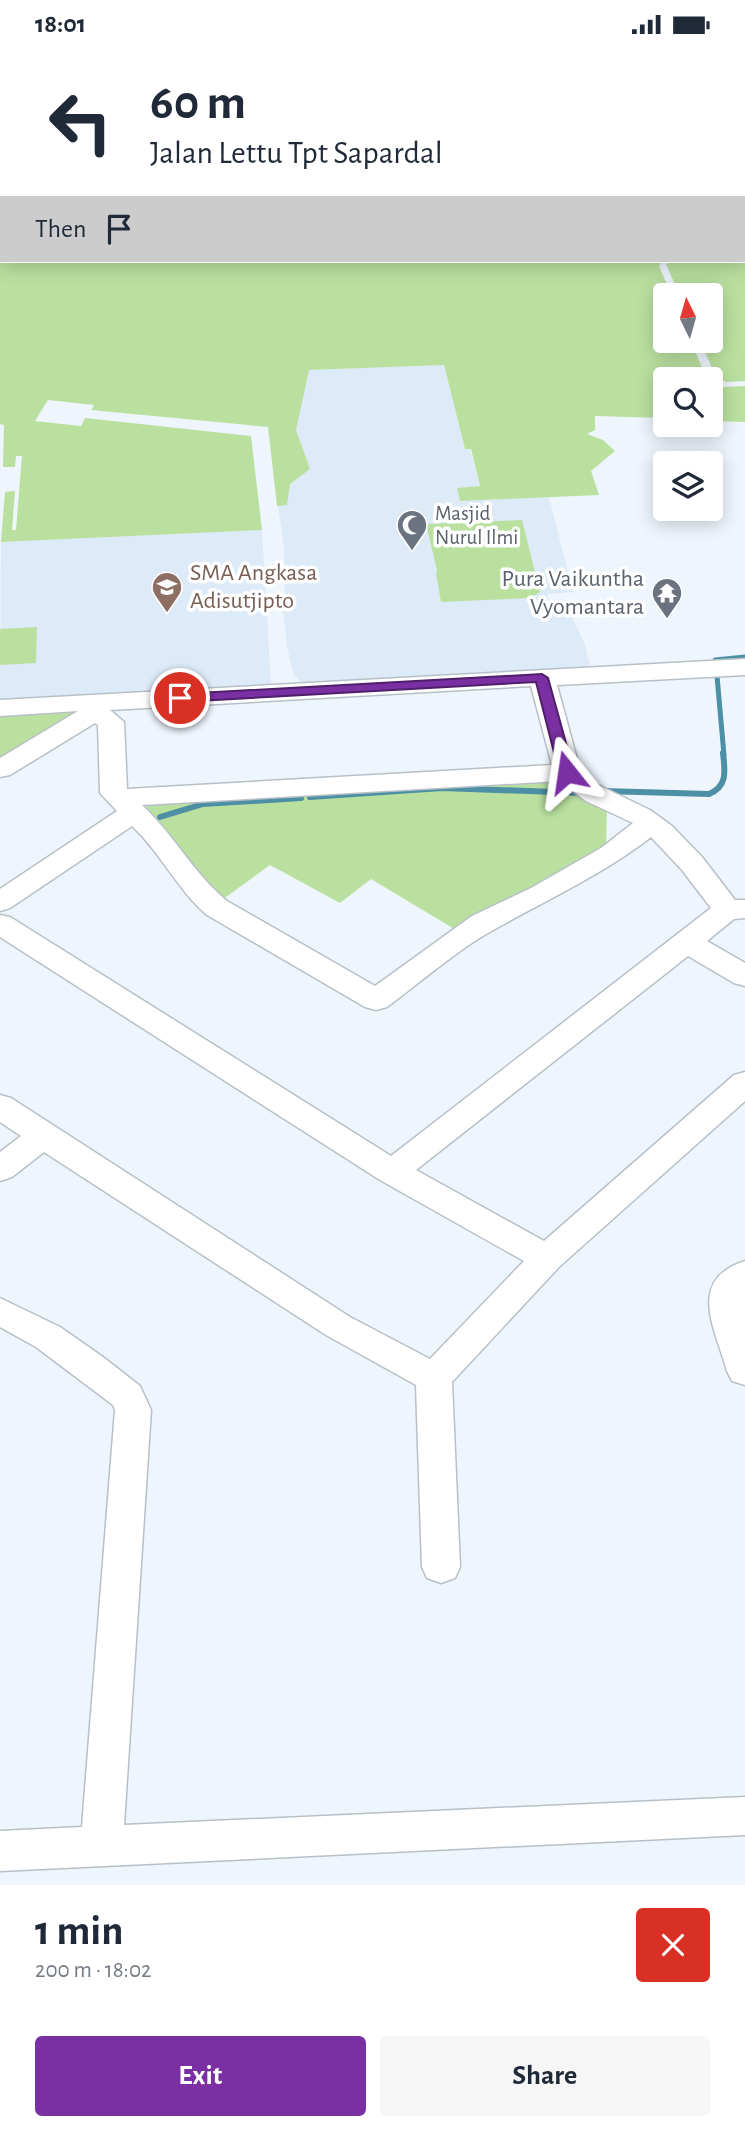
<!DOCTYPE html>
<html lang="en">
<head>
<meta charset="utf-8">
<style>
	:root { --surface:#fff; --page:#f6f6f7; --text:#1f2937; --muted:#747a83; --accent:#7a30a2 }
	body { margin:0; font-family:"Alegreya Sans",sans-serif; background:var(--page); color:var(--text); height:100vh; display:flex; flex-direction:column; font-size:26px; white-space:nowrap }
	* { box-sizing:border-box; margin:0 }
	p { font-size:23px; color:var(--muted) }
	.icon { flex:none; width:38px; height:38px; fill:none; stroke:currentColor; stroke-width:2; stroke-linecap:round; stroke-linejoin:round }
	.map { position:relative; height:1836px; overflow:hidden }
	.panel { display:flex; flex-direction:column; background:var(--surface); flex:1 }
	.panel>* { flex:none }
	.hud { position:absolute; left:0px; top:0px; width:746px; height:214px; box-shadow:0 4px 18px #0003; background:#fff; color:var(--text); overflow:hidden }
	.needle { width:46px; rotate:355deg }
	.tools { position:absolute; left:653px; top:234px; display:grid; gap:14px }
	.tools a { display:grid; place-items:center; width:70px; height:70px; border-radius:7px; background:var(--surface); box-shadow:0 4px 18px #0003; font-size:35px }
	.pin { position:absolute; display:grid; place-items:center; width:60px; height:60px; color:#fff; margin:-30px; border:4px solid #fff; border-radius:50%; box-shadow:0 2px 7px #0007 }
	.me { position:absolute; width:77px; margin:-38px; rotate:345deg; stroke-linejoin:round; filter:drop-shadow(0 0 5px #0008) }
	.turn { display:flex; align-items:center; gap:24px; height:147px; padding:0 35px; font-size:32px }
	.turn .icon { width:91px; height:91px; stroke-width:2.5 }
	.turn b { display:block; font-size:49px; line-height:60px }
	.then { display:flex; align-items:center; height:66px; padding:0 35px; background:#0003; gap:14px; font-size:26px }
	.round { display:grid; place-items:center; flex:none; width:74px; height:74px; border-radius:7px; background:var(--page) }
	.headline { display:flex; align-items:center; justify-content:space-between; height:119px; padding:0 35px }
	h1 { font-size:42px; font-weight:700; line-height:52px }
	.cta { display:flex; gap:14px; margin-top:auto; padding:14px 35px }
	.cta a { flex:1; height:80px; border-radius:7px; background:var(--accent); color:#fff; font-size:28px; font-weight:700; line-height:80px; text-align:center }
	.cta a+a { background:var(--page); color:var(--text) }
	.status { display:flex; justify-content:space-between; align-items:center; height:49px; padding:0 35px; background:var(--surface); direction:ltr }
	.status svg { height:19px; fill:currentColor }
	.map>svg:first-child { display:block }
	.built { fill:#ddeaf8 }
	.green { fill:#bae09f }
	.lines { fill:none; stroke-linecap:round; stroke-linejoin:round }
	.stream-far1 { stroke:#4d90a5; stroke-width:5 }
	.stream { stroke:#4d90a5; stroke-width:6 }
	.minor-casing { stroke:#b8c0c7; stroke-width:3 }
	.minor { fill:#fff; fill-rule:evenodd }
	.route { fill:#7a30a2; stroke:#4f1f69; stroke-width:2 }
	.labels { text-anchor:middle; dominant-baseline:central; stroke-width:7; stroke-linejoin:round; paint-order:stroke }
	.far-worship-label { font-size:21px; fill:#5b616d; stroke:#fff; text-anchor:start }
	.education-label { font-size:24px; fill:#785e54; stroke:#fff; text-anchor:start }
	.worship-label { font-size:24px; fill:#5b616d; stroke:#fff; text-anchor:end }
</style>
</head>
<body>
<div class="status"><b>18:01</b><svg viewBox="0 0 49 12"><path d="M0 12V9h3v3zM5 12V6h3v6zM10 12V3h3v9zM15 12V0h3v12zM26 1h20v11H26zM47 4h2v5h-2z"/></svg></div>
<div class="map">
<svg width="745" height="1836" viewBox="0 0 745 1836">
	<rect width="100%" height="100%" fill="#eef5fd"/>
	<g class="built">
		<path d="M444,316L465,400H470L480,438L459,452L549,448L573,543L547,545L549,551L563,550L585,595L590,616L585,618L301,634L293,624L287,598L283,561H285L284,497L278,459L309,321Z"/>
		<path d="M262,481L271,636L0,651L1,493Z"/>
	</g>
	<g class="green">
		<path d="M0,197L2,212H662L659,217L672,247H665V292H691L707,331H665V369L595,367V381L587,385L603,391L615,402L591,422L599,446L460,452L457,439L480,437L471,400H465L444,316L309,321L296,381L310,420L290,435L287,456L277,457L268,378L91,361L94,356L48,351L35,372L81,377L85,369L251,387L262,481L1,493L5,443L15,442L12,481H16L22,407H16L15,418H3L4,376L0,375Z"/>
		<path d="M745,210V332L727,333L717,330L700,292H710V247H680L666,215L671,213Z"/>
		<path d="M710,335L723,338L745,337V373L711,372Z"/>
		<path d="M522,471L540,543L530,549L441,553L436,524L437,521L426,475Z"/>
		<path d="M37,578L36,614L0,616V580Z"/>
		<path d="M74,663L77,665L0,713V668Z"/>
		<path d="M556,728L607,757L606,799L461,884L371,830L340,854L270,816L219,853L145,761L146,758L166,750Z"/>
	</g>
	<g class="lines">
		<g class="stream-far1">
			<path d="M715,611L745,608"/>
			<path d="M717,627L724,706"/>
		</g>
		<g class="stream">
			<path d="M603,742L709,745C728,737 725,722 723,704"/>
			<path d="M310,748L442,739L582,744"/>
			<path d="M160,768L203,755L301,749"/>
		</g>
		<g class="minor-casing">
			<g id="minor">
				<path d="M164,0H180L163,2Z"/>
				<path d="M507,0H599L506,2Z"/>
				<path d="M722,0H738L739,2H723Z"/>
				<path d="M0,1L5,2H2V11Z"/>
				<rect x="744" y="24" width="1" height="13"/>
				<rect x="0" y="47" width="2" height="10"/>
				<path d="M744,124H745V136L744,135Z"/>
				<rect x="0" y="146" width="2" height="12"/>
				<rect x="0" y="173" width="2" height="12"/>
				<path d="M745,610V626L557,636L580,721L594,734L650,761L672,777L702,808L735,851H745V869L734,870L707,892L745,914V937L734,934L688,907L416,1121L544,1192L734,1026L745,1023V1052L559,1218L452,1333L460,1518L455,1529L441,1534L427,1529L422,1518L416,1336L326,1286L44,1103L12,1128L0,1132V1103L21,1087L0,1073V1046L11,1049L350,1268L430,1310L524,1212L380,1131L0,888V866L10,868L391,1107L711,859L682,821L651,788C602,826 548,850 495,880C458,900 421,933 387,958L376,961L365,958L207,866C177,840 161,804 132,777L10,859L0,862V840L117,762L100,744L98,676L95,674L10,726L0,728V709L78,662L0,667V651ZM531,637L552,716L127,740L124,673L110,661ZM560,732L586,752L633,774L601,799L531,839L472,867L375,937L227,852C194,825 174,786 142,756Z"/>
				<path d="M745,1212V1336L732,1332L727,1322C715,1279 686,1231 745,1212Z"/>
				<path d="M0,1249L60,1278L103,1308L140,1337L151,1361L124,1776L745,1748V1786L0,1822V1782L82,1778L115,1361L113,1356L36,1298L0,1278Z"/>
			</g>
		</g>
		<use href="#minor" class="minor"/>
	</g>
	<path class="route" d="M542,625L548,629L574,723L572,726L567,728L559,723L536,633L180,653L173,649L180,645Z"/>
	<defs>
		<g id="mosque-pin" transform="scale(1.575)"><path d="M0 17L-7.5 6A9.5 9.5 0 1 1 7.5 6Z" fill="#6b7280" stroke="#fff"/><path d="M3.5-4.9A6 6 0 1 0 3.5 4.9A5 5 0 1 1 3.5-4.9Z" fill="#fff"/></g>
		<g id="school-pin" transform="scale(1.575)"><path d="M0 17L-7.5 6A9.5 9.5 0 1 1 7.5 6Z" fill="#8d6e63" stroke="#fff"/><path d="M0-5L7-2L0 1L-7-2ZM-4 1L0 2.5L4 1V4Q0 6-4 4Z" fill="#fff"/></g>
		<g id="temple-pin" transform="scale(1.575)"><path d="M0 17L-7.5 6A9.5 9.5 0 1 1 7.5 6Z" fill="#6b7280" stroke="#fff"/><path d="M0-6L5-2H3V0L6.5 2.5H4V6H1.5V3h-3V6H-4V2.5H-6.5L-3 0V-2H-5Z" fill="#fff"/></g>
	</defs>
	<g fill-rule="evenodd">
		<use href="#mosque-pin" x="412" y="476"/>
		<use href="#school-pin" x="167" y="538"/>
		<use href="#temple-pin" x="667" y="544"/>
	</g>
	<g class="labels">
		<g class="far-worship-label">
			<text x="435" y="464">Masjid<tspan x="435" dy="24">Nurul Ilmi</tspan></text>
		</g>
		<g class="education-label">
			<text x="190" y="524">SMA Angkasa<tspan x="190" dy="28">Adisutjipto</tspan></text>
		</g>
		<g class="worship-label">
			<text x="644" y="530">Pura Vaikuntha<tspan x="644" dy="28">Vyomantara</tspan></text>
		</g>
	</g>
</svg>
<div class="tools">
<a><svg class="needle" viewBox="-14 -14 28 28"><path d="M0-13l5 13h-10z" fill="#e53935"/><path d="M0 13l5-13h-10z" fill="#747a83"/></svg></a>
<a><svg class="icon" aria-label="search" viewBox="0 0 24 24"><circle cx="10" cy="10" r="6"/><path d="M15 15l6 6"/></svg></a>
<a><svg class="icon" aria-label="layers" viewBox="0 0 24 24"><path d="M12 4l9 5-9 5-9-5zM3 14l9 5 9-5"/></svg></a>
</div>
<div class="pin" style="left:180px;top:649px;background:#d93025"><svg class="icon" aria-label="arrive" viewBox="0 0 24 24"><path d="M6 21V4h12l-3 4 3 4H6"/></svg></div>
<svg class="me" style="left:567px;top:723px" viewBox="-20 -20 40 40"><path d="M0-17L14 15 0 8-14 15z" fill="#7a30a2" stroke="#fff" stroke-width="4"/></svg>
<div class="hud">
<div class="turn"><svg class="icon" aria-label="left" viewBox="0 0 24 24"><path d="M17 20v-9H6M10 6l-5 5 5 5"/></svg><div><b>60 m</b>Jalan Lettu Tpt Sapardal</div></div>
<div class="then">Then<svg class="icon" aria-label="arrive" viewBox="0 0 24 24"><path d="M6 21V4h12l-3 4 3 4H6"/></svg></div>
</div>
</div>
<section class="panel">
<div class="headline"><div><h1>1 min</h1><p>200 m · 18:02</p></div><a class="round" style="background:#d93025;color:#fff"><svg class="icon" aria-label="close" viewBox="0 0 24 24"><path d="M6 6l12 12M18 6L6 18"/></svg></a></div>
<div class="cta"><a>Exit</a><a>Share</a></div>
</section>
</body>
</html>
